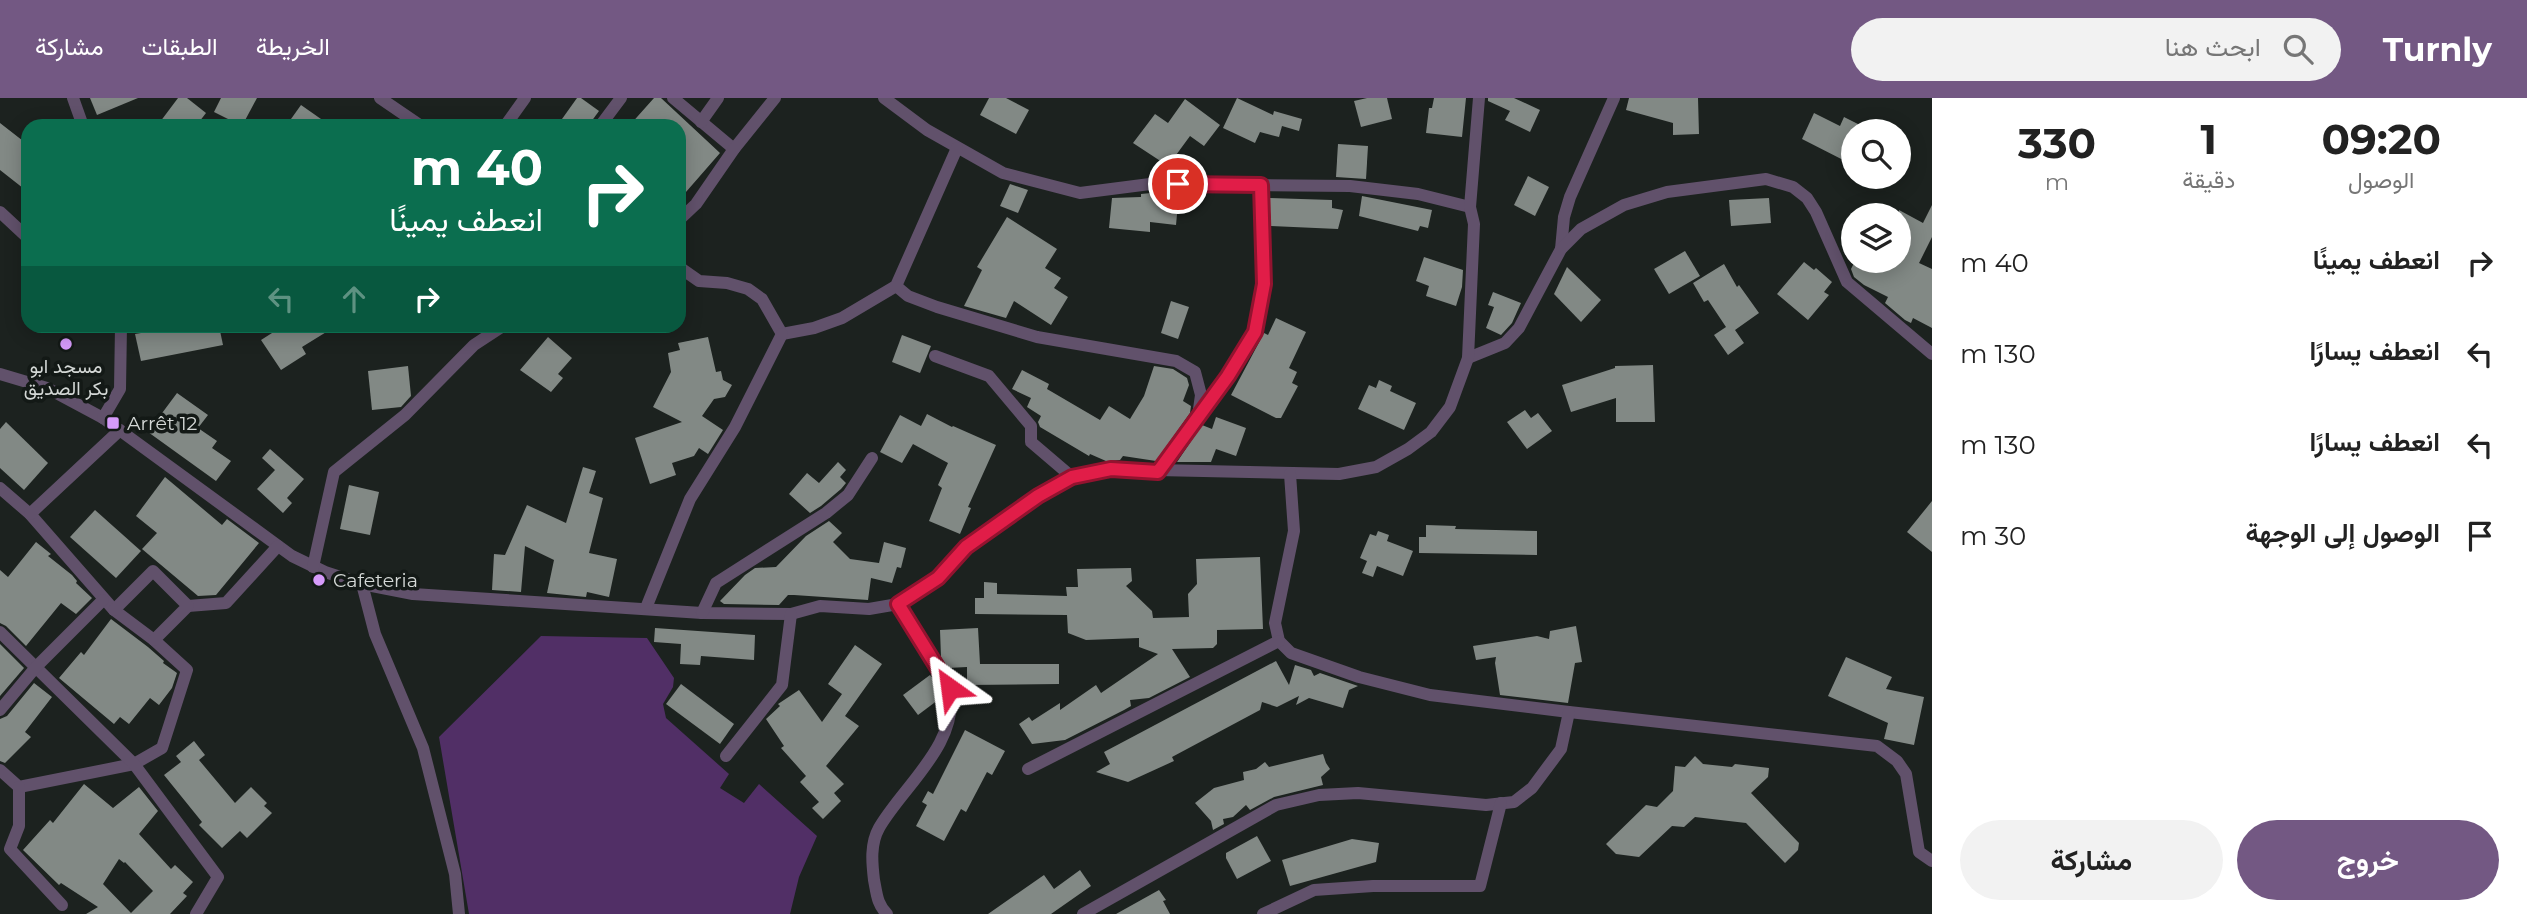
<!DOCTYPE html>
<html lang="ar">
<head>
<meta charset="utf-8">
<style>
	:root { --surface:#fff; --page:#f2f2f2; --text:#222; --muted:#767676; --accent:#735883 }
	body { margin:0; font-family:Montserrat,Vazirmatn,sans-serif; background:var(--page); color:var(--text); direction:rtl; height:100vh; display:flex; flex-direction:column; font-size:26px; white-space:nowrap }
	* { box-sizing:border-box; margin:0 }
	p { font-size:23px; color:var(--muted) }
	.icon { flex:none; width:38px; height:38px; fill:none; stroke:currentColor; stroke-width:2; stroke-linecap:round; stroke-linejoin:round }
	.map { position:relative; flex:1; overflow:hidden; direction:ltr }
	.side { display:flex; flex-direction:column; background:var(--surface); width:595px }
	.side>* { flex:none }
	.hud { position:absolute; left:21px; top:21px; width:665px; height:214px; border-radius:21px; box-shadow:0 4px 18px #0003; direction:rtl; background:#0b6e4f; color:#fff; overflow:hidden }
	.fabs { position:absolute; left:1841px; top:21px; display:grid; gap:14px }
	.fabs a { display:grid; place-items:center; width:70px; height:70px; border-radius:50%; background:var(--surface); box-shadow:0 4px 18px #0003; font-size:35px }
	.pin { position:absolute; display:grid; place-items:center; width:60px; height:60px; color:#fff; margin:-30px; border:4px solid #fff; border-radius:50%; box-shadow:0 2px 7px #0007 }
	.me { position:absolute; width:77px; margin:-38px; rotate:329deg; stroke-linejoin:round; filter:drop-shadow(0 0 5px #0008) }
	.turn { display:flex; align-items:center; gap:24px; height:147px; padding:0 28px; font-size:32px }
	.turn .icon { width:91px; height:91px; stroke-width:2.5 }
	.turn b { display:block; font-size:49px; line-height:60px }
	.lanes { display:flex; align-items:center; height:66px; padding:0 28px; background:#0003; justify-content:center; gap:35px; direction:ltr }
	.lanes .off { opacity:.35 }
	.eta { display:flex; justify-content:space-evenly; align-items:center; height:119px; text-align:center }
	.eta b { font-size:42px; font-weight:700; line-height:49px }
	.button { display:flex; gap:14px; margin-top:auto; padding:14px 28px }
	.button a { flex:1; height:80px; border-radius:42px; background:var(--accent); color:#fff; font-size:28px; font-weight:700; line-height:80px; text-align:center }
	.button a+a { background:var(--page); color:var(--text) }
	ul { padding:0; list-style:none }
	li { display:flex; align-items:center; gap:21px; height:91px; padding:0 28px }
	li div { flex:1 }
	li b { display:block; font-size:26px }
	li em { font-style:normal }
	header { display:flex; align-items:center; gap:42px; box-sizing:border-box; height:98px; padding:0 35px; background:var(--accent); color:#fff }
	header strong { font-size:33px }
	nav { display:flex; gap:38px; margin-inline-start:auto; font-size:24px }
	.search { width:490px; height:63px; background:var(--page); display:flex; align-items:center; gap:18px; box-sizing:border-box; padding:0 24px; border-radius:38px; color:var(--muted); font-size:26px }
	main { display:flex; flex:1; min-height:0 }
	.map>svg:first-child { display:block }
	.green { fill:#512f66 }
	.building { fill:#828985; fill-rule:evenodd }
	.lines { fill:none; stroke-linecap:round; stroke-linejoin:round }
	.street { stroke:#61516b; stroke-width:12 }
	.route-casing { stroke:#92132f; stroke-width:18 }
	.route { stroke:#e11d48; stroke-width:12 }
	.poi-dot { fill:#d69bfa; stroke:#131916; stroke-width:2.5 }
	.labels { text-anchor:middle; dominant-baseline:central; stroke-width:7; stroke-linejoin:round; paint-order:stroke }
	.poi-label { font-size:19px; fill:#d4d8d6; stroke:#131916; text-anchor:start }
</style>
</head>
<body>
<header>
<strong>Turnly</strong>
<div class="search"><svg class="icon" aria-label="search" viewBox="0 0 24 24"><circle cx="10" cy="10" r="6"/><path d="M15 15l6 6"/></svg>ابحث هنا</div>
<nav><a>الخريطة</a><a>الطبقات</a><a>مشاركة</a></nav>
</header>
<main>
<section class="side">
<div class="eta">
<div><b>09:20</b><p>الوصول</p></div>
<div><b>1</b><p>دقيقة</p></div>
<div><b>330</b><p>m</p></div>
</div>
<ul>
<li><svg class="icon" aria-label="right" viewBox="0 0 24 24"><path d="M7 20v-9h11M14 6l5 5-5 5"/></svg><div><b>انعطف يمينًا</b></div><em>40 m</em></li>
<li><svg class="icon" aria-label="left" viewBox="0 0 24 24"><path d="M17 20v-9H6M10 6l-5 5 5 5"/></svg><div><b>انعطف يسارًا</b></div><em>130 m</em></li>
<li><svg class="icon" aria-label="left" viewBox="0 0 24 24"><path d="M17 20v-9H6M10 6l-5 5 5 5"/></svg><div><b>انعطف يسارًا</b></div><em>130 m</em></li>
<li><svg class="icon" aria-label="arrive" viewBox="0 0 24 24"><path d="M6 21V4h12l-3 4 3 4H6"/></svg><div><b>الوصول إلى الوجهة</b></div><em>30 m</em></li>
</ul>
<div class="button"><a>خروج</a><a>مشاركة</a></div>
</section>
<div class="map">
<svg width="1932" height="816" viewBox="0 0 1932 816">
	<rect width="100%" height="100%" fill="#1c221f"/>
	<path class="green" d="M541,538L647,540L674,580L673,589L663,606L666,620L729,676L720,690L744,705L759,686L817,738L799,779L790,816H469L439,639Z"/>
	<g class="building">
		<path d="M90,0H138L97,17Z"/>
		<path d="M178,0H187L206,15L196,28H157Z"/>
		<path d="M221,0H257L242,28L214,14Z"/>
		<path d="M577,0H581L599,13L588,28H557Z"/>
		<path d="M654,0H661L720,55L679,102V28H629Z"/>
		<path d="M989,0H1006L1029,12L1016,36L980,17Z"/>
		<path d="M1237,0L1273,17L1274,13L1302,21L1299,33L1282,28L1279,39L1260,34L1255,45L1223,30Z"/>
		<path d="M1367,0H1387L1392,21L1361,29L1354,3Z"/>
		<path d="M1434,0H1466L1462,39L1426,35L1429,10H1432Z"/>
		<path d="M1488,0H1514L1540,12L1530,34L1505,22L1510,13L1488,3Z"/>
		<path d="M1629,0H1698L1699,36L1673,37V25L1626,12Z"/>
		<path d="M1185,1L1220,27L1204,48L1190,38L1168,68L1133,45L1155,16L1168,25Z"/>
		<path d="M301,7L331,28H286Z"/>
		<path d="M1814,15L1840,28L1844,19L1858,26L1853,33V67L1802,41Z"/>
		<path d="M0,25L27,46L23,52L28,56V94L0,72Z"/>
		<path d="M1338,46L1368,48L1366,81L1336,79Z"/>
		<path d="M1528,78L1549,89L1535,118L1514,107Z"/>
		<path d="M1010,86L1028,92L1018,115L1000,108Z"/>
		<path d="M1151,95H1179L1176,127L1150,124V134L1109,130L1112,100L1141,99V96Z"/>
		<path d="M1362,98L1432,112L1428,130L1420,128L1418,133L1359,118Z"/>
		<path d="M1269,100L1332,102V110L1343,112L1338,131L1271,128Z"/>
		<path d="M1769,100L1771,125L1731,128L1729,102Z"/>
		<path d="M1932,107V139L1919,165L1932,171V230L1913,220L1911,225L1905,222L1885,205L1888,199L1864,187L1854,179L1851,171L1855,163H1899V112L1923,125Z"/>
		<path d="M1007,119L1057,151L1045,170L1061,180L1054,190L1068,199L1051,227L1014,203L1006,220L964,208L982,172L977,169Z"/>
		<path d="M1685,153L1700,178L1669,196L1654,171Z"/>
		<path d="M1424,159L1463,172L1462,189L1456,208L1426,198L1429,188L1416,183Z"/>
		<path d="M1804,164L1814,172L1816,170L1832,184L1824,194L1829,197L1808,222L1777,196Z"/>
		<path d="M1724,166L1737,189L1739,187L1759,215L1735,232L1744,245L1728,257L1714,237L1726,229L1708,202L1704,204L1693,185Z"/>
		<path d="M1567,169L1601,202L1581,224L1554,196Z"/>
		<path d="M1493,194L1521,205L1512,225L1501,237L1486,230L1494,209L1488,207Z"/>
		<path d="M1171,203L1189,209L1178,241L1161,235Z"/>
		<path d="M1276,220L1306,234L1289,270L1297,274L1292,285L1298,288L1281,320H1276L1231,297L1264,235L1268,237Z"/>
		<path d="M183,228H219L223,247L141,263L135,236Z"/>
		<path d="M283,228H336L302,249L306,256L281,272L261,242Z"/>
		<path d="M902,237L931,248L920,275L892,264Z"/>
		<path d="M548,239L572,260L558,276L563,280L551,294L520,272Z"/>
		<path d="M708,239L716,274L721,273L723,282L732,287L725,299L714,301L702,318L723,332L708,356L699,350L694,358L672,365L676,377L650,386L635,340L682,324L653,309L671,274L668,255L680,252L678,245Z"/>
		<path d="M1653,267L1655,324H1616V300L1571,314L1562,287L1615,270V268Z"/>
		<path d="M408,268L411,298L401,309L372,312L368,273Z"/>
		<path d="M1154,268L1173,271L1187,280L1189,287L1183,303L1191,308L1190,315L1156,363L1123,358L1120,362L1106,363L1090,356L1089,358L1040,329L1038,324L1041,318L1027,309L1031,300L1012,291L1022,272L1049,286L1047,291L1100,322L1109,308L1130,321L1144,298Z"/>
		<path d="M1379,282L1392,288L1390,293L1416,305L1404,332L1358,311L1369,287L1376,290Z"/>
		<path d="M177,295L208,317L198,330L217,343L212,350L231,363L216,383L148,334Z"/>
		<path d="M1525,312L1531,320L1538,315L1552,333L1527,351L1507,324Z"/>
		<path d="M927,316L952,329L953,328L996,347L968,409L971,410L960,436L929,423L942,390L938,387L948,365L913,346L902,365L880,354L900,317L921,328Z"/>
		<path d="M1216,319L1246,330L1236,358L1216,351L1211,364H1177L1202,327L1212,331Z"/>
		<path d="M6,324L48,365L24,392L0,370V331Z"/>
		<path d="M270,351L304,381L287,400L292,405L283,415L257,391L275,372L262,360Z"/>
		<path d="M838,364L846,372L840,379L846,385L841,391L821,408L810,415L789,396L807,375L819,385Z"/>
		<path d="M583,369L596,373L589,395L603,400L589,455L617,461L609,499L587,494L586,499L547,495L554,462L525,448L521,494L492,492L494,456L505,457L527,407L566,425Z"/>
		<path d="M165,379L222,427L227,421L259,445L216,497L198,498L142,451L157,435L136,418Z"/>
		<path d="M349,387L379,394L370,437L340,431Z"/>
		<path d="M1932,403V454L1907,434Z"/>
		<path d="M95,412L141,453L116,480L70,439Z"/>
		<path d="M829,423L842,435L833,444L850,461L879,465L884,444L906,450L901,470L897,469L892,485L871,480L868,502L794,497H788L779,507L724,506L720,503L745,477L755,470L776,469L806,438Z"/>
		<path d="M1426,427L1456,428L1455,431L1537,433V457L1419,455V439H1426Z"/>
		<path d="M1378,433L1389,437L1387,443L1413,453L1403,478L1377,468L1373,479L1362,475L1367,463L1360,460L1370,436L1376,438Z"/>
		<path d="M36,444L51,456L48,458L72,477L77,483L76,485L92,500L76,516L61,505L26,548L6,528L0,525V472L8,479Z"/>
		<path d="M1260,459L1263,531L1217,532V546L1213,550L1172,551L1190,579L1149,600L1130,602L1131,608L1124,612L1065,642L1032,646L1019,626L1029,619L1032,623L1060,605V612L1096,587L1101,595L1158,556L1139,549V540L1086,542L1068,535L1067,517L975,516V500H984V484L997,485V496L1067,498L1066,489H1078L1077,471L1131,470L1132,483L1126,488L1152,513L1153,520L1189,519L1188,496L1197,486L1196,461Z"/>
		<path d="M111,521L148,549L164,563L163,565L177,575L172,590L159,607L150,600L129,626L120,619L114,626L59,580L81,554L84,557Z"/>
		<path d="M1576,528L1582,564L1575,565L1568,605L1500,597L1495,565L1496,559L1476,562L1473,548L1537,538L1549,541L1550,533Z"/>
		<path d="M655,530L755,537L754,562L701,558L700,567L680,566L681,546L654,544Z"/>
		<path d="M978,530L980,566H1059V586L967,587V569L948,570L941,559L940,532Z"/>
		<path d="M0,546L24,570L0,598Z"/>
		<path d="M855,547L882,566L845,618L859,628L826,668L844,686L834,695L841,703L823,721L812,710L819,704L800,684L806,678L781,650L784,648L766,621L780,608L778,606L799,592L822,624L842,596L828,586Z"/>
		<path d="M1846,559L1892,579L1886,591L1924,599L1914,647L1884,641L1888,625L1828,598Z"/>
		<path d="M1276,563L1289,587L1295,567L1311,572L1314,578L1320,575L1358,588L1349,592L1343,610L1309,600L1296,607L1299,598L1277,609L1262,604L1260,612L1172,659L1174,663L1128,684L1096,674L1110,666L1104,654Z"/>
		<path d="M930,577L941,593L942,599L918,617L903,597Z"/>
		<path d="M34,585L52,599L25,634L31,639L5,665L0,663V621L7,618Z"/>
		<path d="M681,586L734,626L720,646L666,606Z"/>
		<path d="M965,632L1005,653L992,677L987,674L966,714L961,711L944,743L916,728L927,707L922,704L928,693L933,696Z"/>
		<path d="M194,643L205,657L199,662L235,705L251,689L267,705L264,708L272,715L247,740L240,733L222,750L199,727L202,724L164,677L181,664L176,658Z"/>
		<path d="M1323,656L1326,665L1330,671L1321,679L1323,687L1274,699L1250,712L1246,707L1233,719L1223,721L1224,726L1213,732L1211,723L1195,705L1214,690L1244,682L1243,674L1256,671L1265,664L1269,669Z"/>
		<path d="M1695,658L1703,666L1732,669L1735,666L1769,670L1768,679L1751,695L1799,745L1798,752L1785,765L1746,725L1695,719L1684,729L1672,728L1639,759L1616,756L1606,746L1646,707L1657,709L1673,693L1675,668L1685,669Z"/>
		<path d="M84,686L113,710L139,689L158,713L139,736L171,771L175,767L193,784L183,795L187,798L170,816H86L98,809L61,785L59,787L23,752L50,722L53,725ZM119,761L124,765L125,764L153,793L131,815L103,786Z"/>
		<path d="M1257,738L1271,763L1237,781L1226,760V755Z"/>
		<path d="M1352,741L1379,745L1376,764L1290,788L1282,762Z"/>
		<path d="M1080,772L1091,788L1051,816H988L1044,777L1054,791Z"/>
		<path d="M1159,792L1166,802L1163,803L1170,816H1116Z"/>
	</g>
	<g class="lines">
		<g class="street">
			<path d="M73,0L83,28"/>
			<path d="M380,0L421,28"/>
			<path d="M673,0L734,51"/>
			<path d="M884,0L927,32L1003,75L1080,95L1150,86L1350,88L1418,96L1470,109"/>
			<path d="M701,24L718,0"/>
			<path d="M505,28L525,0"/>
			<path d="M600,28L621,0"/>
			<path d="M0,114L28,140"/>
			<path d="M679,122L696,106L734,51L775,0"/>
			<path d="M1561,151L1564,119L1570,99L1614,0"/>
			<path d="M679,169L699,183L727,185L748,191L762,201L782,236"/>
			<path d="M896,188L908,198L937,209L1037,239L1176,263L1195,274L1201,297L1198,318L1159,374"/>
			<path d="M782,236L814,230L842,220L896,188L957,50"/>
			<path d="M935,258L989,278L1031,328V344L1072,379"/>
			<path d="M1468,260L1505,245L1519,230L1561,151L1581,131L1624,107L1667,94L1766,81L1793,89L1807,100L1816,114L1847,184L1932,256"/>
			<path d="M0,276L47,290L103,320L292,458L325,474L362,486L413,496L702,515L791,516L820,508L869,511L898,506L938,480L966,449L1038,398L1072,379L1111,371L1339,376L1376,369L1408,351L1431,334L1450,309L1468,260L1474,126L1470,109L1479,0"/>
			<path d="M1200,315C1216,294 1246,257 1255,234C1271,190 1262,133 1260,87"/>
			<path d="M103,320L120,291L121,228"/>
			<path d="M1290,376L1294,433L1275,525L1279,543L1291,555L1359,579L1430,597L1569,614L1877,648L1897,663L1906,676L1919,754L1932,763"/>
			<path d="M0,390L30,416L114,512L154,542L187,572L162,650L134,666L19,689L0,672"/>
			<path d="M30,416L120,332"/>
			<path d="M313,469L334,374L405,317L474,247L503,228"/>
			<path d="M362,486L375,536L423,650L455,776L459,816"/>
			<path d="M188,508L226,505L278,448"/>
			<path d="M646,510L690,401L735,329L782,236"/>
			<path d="M114,512L153,473L188,508L154,542"/>
			<path d="M702,515L716,485L826,415L848,397L872,360"/>
			<path d="M0,534L134,666L218,779L196,816"/>
			<path d="M0,612L36,569L103,502"/>
			<path d="M726,658L782,587L791,516"/>
			<path d="M1028,671L1279,543"/>
			<path d="M19,689V728L10,751L62,807"/>
			<path d="M887,816C877,806 877,797 874,782C872,765 870,746 879,730C903,688 960,646 950,590L898,506"/>
			<path d="M1083,816L1276,707L1319,697L1358,695L1486,707L1514,704L1532,690L1561,651L1569,614"/>
			<path d="M1263,816L1314,792L1373,788H1480L1501,705"/>
		</g>
	</g>
	<g class="lines">
		<g class="route-casing">
			<path id="route" d="M950,590L898,506L938,480L966,449L1038,398L1072,379L1111,371L1158,374L1228,278L1255,234L1264,186L1261,87L1178,86"/>
		</g>
		<use href="#route" class="route"/>
	</g>
	<g class="poi-dot">
		<circle cx="66" cy="246" r="7"/>
		<rect x="106" y="318" width="14" height="14" rx="3.5"/>
		<circle cx="319" cy="482" r="7"/>
	</g>
	<g class="labels">
		<g class="poi-label">
			<text x="66" y="268" text-anchor="middle">مسجد ابو<tspan x="66" dy="22">بكر الصديق</tspan></text>
			<text x="127" y="325">Arrêt 12</text>
			<text x="333" y="482">Cafeteria</text>
		</g>
	</g>
</svg>
<div class="fabs">
<a><svg class="icon" aria-label="search" viewBox="0 0 24 24"><circle cx="10" cy="10" r="6"/><path d="M15 15l6 6"/></svg></a>
<a><svg class="icon" aria-label="layers" viewBox="0 0 24 24"><path d="M12 4l9 5-9 5-9-5zM3 14l9 5 9-5"/></svg></a>
</div>
<div class="pin" style="left:1178px;top:86px;background:#d93025"><svg class="icon" aria-label="arrive" viewBox="0 0 24 24"><path d="M6 21V4h12l-3 4 3 4H6"/></svg></div>
<svg class="me" style="left:950px;top:590px" viewBox="-20 -20 40 40"><path d="M0-17L14 15 0 8-14 15z" fill="#e11d48" stroke="#fff" stroke-width="4"/></svg>
<div class="hud">
<div class="turn"><svg class="icon" aria-label="right" viewBox="0 0 24 24"><path d="M7 20v-9h11M14 6l5 5-5 5"/></svg><div><b>40 m</b>انعطف يمينًا</div></div>
<div class="lanes"><svg class="icon off" aria-label="left" viewBox="0 0 24 24"><path d="M17 20v-9H6M10 6l-5 5 5 5"/></svg><svg class="icon off" aria-label="ahead" viewBox="0 0 24 24"><path d="M12 20V5M6 11l6-6 6 6"/></svg><svg class="icon" aria-label="right" viewBox="0 0 24 24"><path d="M7 20v-9h11M14 6l5 5-5 5"/></svg></div>
</div>
</div>
</main>
</body>
</html>
